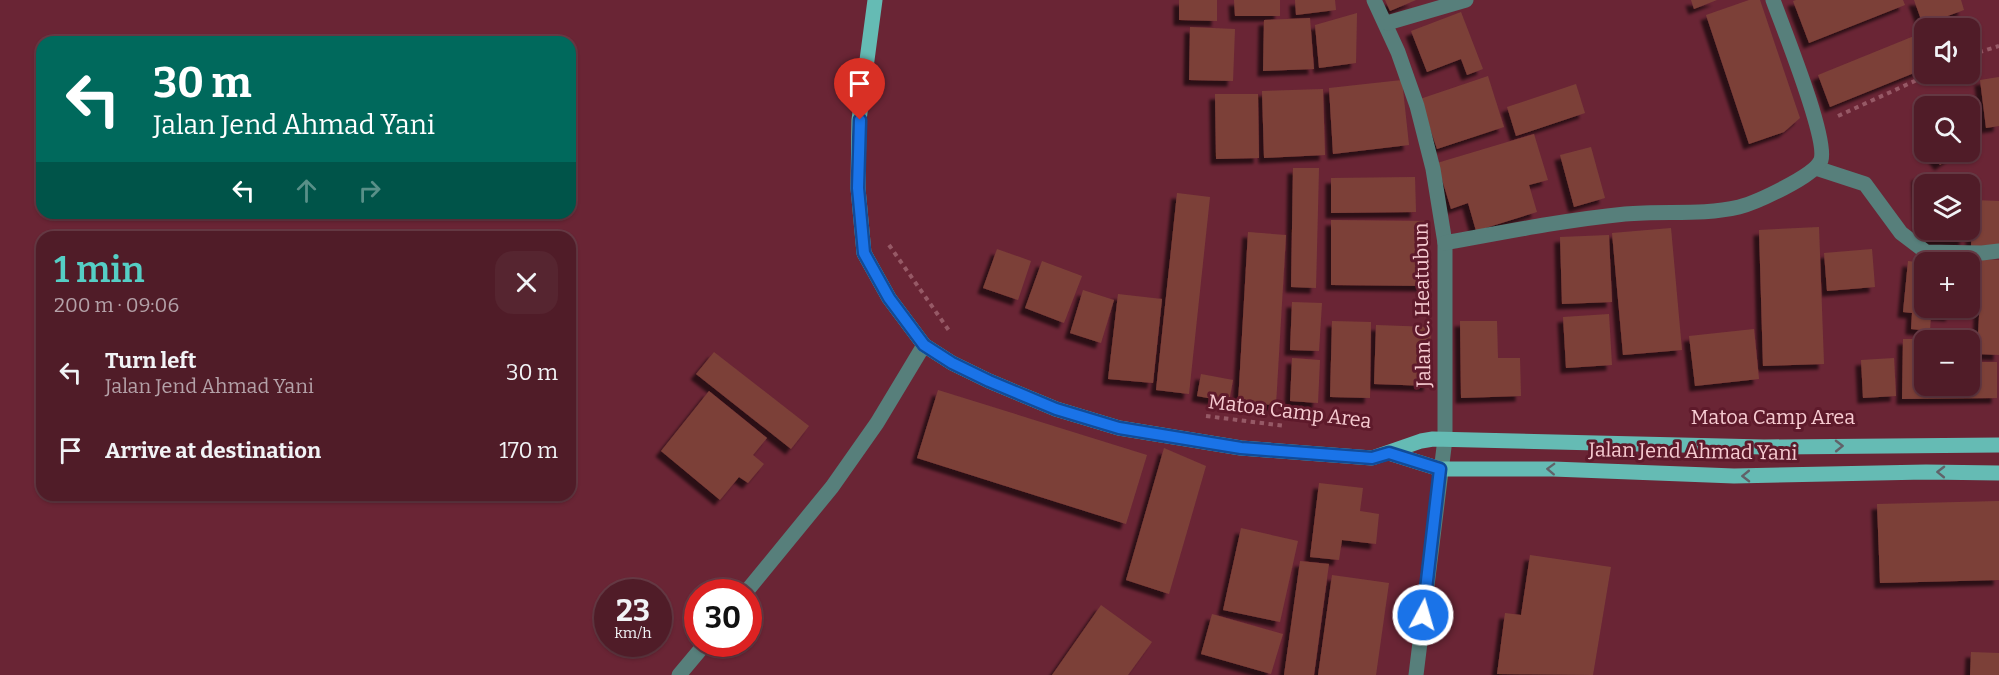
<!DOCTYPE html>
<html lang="en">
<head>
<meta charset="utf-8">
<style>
	:root { --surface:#501c28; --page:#562530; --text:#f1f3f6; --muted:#b4a1a8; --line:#673a45; --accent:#55cec5 }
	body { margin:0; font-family:Bitter,serif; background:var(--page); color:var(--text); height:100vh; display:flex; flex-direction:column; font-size:22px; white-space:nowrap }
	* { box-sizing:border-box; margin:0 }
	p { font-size:20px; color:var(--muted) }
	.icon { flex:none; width:33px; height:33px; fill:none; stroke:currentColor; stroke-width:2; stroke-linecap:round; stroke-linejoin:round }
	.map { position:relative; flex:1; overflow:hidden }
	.sheet { position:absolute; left:36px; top:231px; width:540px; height:270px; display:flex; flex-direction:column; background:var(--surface); border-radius:18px; box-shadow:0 2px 4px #0004,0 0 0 2px var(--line) }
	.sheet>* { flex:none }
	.top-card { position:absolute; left:36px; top:36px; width:540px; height:183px; border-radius:18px; box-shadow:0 2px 4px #0004,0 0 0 2px var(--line); background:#00695c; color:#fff; overflow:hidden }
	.fabs { position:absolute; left:1914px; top:18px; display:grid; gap:12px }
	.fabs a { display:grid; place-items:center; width:66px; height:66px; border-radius:12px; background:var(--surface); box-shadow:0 2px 4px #0004,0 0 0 2px var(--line); font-size:30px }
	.speed { position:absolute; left:594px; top:579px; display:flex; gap:12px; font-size:30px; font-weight:700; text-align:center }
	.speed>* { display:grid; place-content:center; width:78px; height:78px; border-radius:50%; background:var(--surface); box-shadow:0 2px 4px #0004,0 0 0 2px var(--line); line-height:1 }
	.speed small { font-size:15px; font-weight:400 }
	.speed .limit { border:9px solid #d22; background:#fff; color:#111 }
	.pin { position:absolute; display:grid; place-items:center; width:51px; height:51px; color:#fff; margin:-62px -26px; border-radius:50% 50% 50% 0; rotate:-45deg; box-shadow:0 0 6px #0007 }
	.pin .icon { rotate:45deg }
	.me { position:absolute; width:66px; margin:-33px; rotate:6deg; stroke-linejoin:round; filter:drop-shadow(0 0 4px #0008) }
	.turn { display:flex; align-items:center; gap:21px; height:126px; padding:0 18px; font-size:27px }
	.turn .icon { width:78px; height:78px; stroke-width:2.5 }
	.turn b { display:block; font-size:42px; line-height:51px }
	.lanes { display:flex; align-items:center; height:57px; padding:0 18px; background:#0003; justify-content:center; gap:30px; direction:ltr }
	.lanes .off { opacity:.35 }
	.round { display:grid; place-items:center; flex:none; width:63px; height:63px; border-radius:18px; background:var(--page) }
	.overview { display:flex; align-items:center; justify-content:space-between; height:102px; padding:0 18px }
	h1 { font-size:36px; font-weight:600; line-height:45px; color:var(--accent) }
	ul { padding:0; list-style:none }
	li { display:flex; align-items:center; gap:18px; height:78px; padding:0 18px }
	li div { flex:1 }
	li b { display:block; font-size:22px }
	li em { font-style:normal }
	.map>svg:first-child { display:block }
	.building { fill:#7c4039; filter:url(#shadow) }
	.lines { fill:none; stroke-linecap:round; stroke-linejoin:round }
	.path { stroke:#965966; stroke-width:4; stroke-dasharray:4.5 4.5; stroke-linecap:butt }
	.minor { stroke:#577f7b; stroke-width:15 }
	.major { stroke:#65bbb4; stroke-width:15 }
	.oneway { stroke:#616269 }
	.route-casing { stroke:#114b97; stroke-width:15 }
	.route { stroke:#1a73e8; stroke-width:10 }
	.labels { text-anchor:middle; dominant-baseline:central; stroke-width:6; stroke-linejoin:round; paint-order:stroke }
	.street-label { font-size:20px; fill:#f7ccd2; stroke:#5e1a2b }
</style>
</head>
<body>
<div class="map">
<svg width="1999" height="675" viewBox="0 0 1999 675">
	<defs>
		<filter id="shadow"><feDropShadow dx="-5.5" dy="5.5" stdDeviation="1.5" flood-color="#0009"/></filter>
	</defs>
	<rect width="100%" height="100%" fill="#6a2535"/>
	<g class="building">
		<path d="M1179,0H1217V21L1179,20Z"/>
		<path d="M1234,0H1280V16H1235Z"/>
		<path d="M1295,0H1335L1336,10L1296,15Z"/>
		<path d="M1385,0H1416L1390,11Z"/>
		<path d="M1691,0H1717L1694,9Z"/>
		<path d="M1749,0H1760L1800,118L1784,132L1749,144L1706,15Z"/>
		<path d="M1796,0H1903L1905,5L1809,43L1793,1Z"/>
		<path d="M1914,0H1961L1964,10L1923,25Z"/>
		<path d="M1461,12L1483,69L1467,75L1461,59L1427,72L1411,31Z"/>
		<path d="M1357,13L1356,63L1319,68L1315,25Z"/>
		<path d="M1310,18L1314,69L1263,71L1264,20Z"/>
		<path d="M1190,27L1235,29L1233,81L1189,80Z"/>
		<path d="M1919,34L1924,47V69L1830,107L1818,75Z"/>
		<path d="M1488,76L1504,127L1437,149L1420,99Z"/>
		<path d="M1999,77V126L1986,128L1980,80Z"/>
		<path d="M1402,80L1409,145L1333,154L1329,88Z"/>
		<path d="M1576,84L1585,113L1516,136L1507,107Z"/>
		<path d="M1323,89L1325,155L1264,158L1262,91Z"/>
		<path d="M1215,94H1258L1259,158L1216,159Z"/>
		<path d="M1534,134L1548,180L1529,185L1537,212L1476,231L1468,203L1451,209L1437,163Z"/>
		<path d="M1591,147L1605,198L1574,207L1560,155Z"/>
		<path d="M1930,152H1958L1940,165Z"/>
		<path d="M1293,168H1319L1316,288L1291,287Z"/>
		<path d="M1963,174L1964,184H1924V230H1965V241L1919,242L1917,175Z"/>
		<path d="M1415,177L1416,212L1331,213V178Z"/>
		<path d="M1177,193L1210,197L1189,394L1156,390Z"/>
		<path d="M1973,200L1999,201V247L1971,246Z"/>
		<path d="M1331,220L1429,221L1428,286L1331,285Z"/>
		<path d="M1819,227L1824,364L1763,366L1759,230Z"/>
		<path d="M1671,228L1682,350L1623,355L1612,233Z"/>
		<path d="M1248,232L1286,235L1276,405L1238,403Z"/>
		<path d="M1609,235L1612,302L1562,304L1560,237Z"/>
		<path d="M997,249L1031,261L1018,300L983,288Z"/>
		<path d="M1872,249L1875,287L1827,291L1824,253Z"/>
		<path d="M1982,259L1999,260V355L1977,354Z"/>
		<path d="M1042,261L1082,276L1064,323L1025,308Z"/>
		<path d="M1908,261L1924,263V308H1952L1951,316L1931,314L1930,331L1911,329L1912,313L1903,312Z"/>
		<path d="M1083,290L1114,300L1101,343L1070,333Z"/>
		<path d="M1118,294L1162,299L1153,383L1108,379Z"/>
		<path d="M1292,302L1322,303L1319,351L1290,350Z"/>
		<path d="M1609,314L1612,365L1566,368L1563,317Z"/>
		<path d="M1332,321L1371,322L1370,398L1330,397Z"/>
		<path d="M1460,321H1497L1498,358H1520L1521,396L1461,398Z"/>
		<path d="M1376,325L1431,327L1429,386L1374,384Z"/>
		<path d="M1754,329L1759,379L1695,386L1689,336Z"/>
		<path d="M1903,339H1924V386H1970V362H1997V398L1902,399Z"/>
		<path d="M714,352L809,426L791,449L696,374Z"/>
		<path d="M1292,358L1320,360L1318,403L1290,401Z"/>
		<path d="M1894,358L1896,396L1863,398L1861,360Z"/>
		<path d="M1201,374L1233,380L1229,402L1197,396Z"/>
		<path d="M938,390L1147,455L1126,524L917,458Z"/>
		<path d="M709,391L767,438L753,455L764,464L748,483L739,477L720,500L661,451Z"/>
		<path d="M1164,448L1206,466L1169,594L1126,580Z"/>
		<path d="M1319,483L1363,488L1360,511L1379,514L1376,544L1342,540L1339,560L1310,557Z"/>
		<path d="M1999,501V580L1880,583L1877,504Z"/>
		<path d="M1241,528L1298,541L1280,622L1223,610Z"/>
		<path d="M1530,555L1611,567L1593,675L1497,674L1505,613L1521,615Z"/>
		<path d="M1300,561L1329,564L1314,675H1284Z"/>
		<path d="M1332,575L1389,583L1376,675H1318Z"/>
		<path d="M1101,605L1152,642L1128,675H1052Z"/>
		<path d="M1212,614L1283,634L1271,674L1201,654Z"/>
		<path d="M1971,652L1999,653V675H1970Z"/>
	</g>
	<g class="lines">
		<g class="path">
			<path d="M1970,55L1999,46"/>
			<path d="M1838,116L1930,74"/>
			<path d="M889,245L950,332"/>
			<path d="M1206,416L1285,426"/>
		</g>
		<g class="minor">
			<path d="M1374,0L1398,52L1417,106L1433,169L1445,243V439L1416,675"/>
			<path d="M1387,23L1466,0"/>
			<path d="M1816,168L1865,184L1901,233L1926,252L1982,253L1999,251"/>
			<path d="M1445,243C1505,232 1565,220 1625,214C1663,210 1701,216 1739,207C1755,203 1815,176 1821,160C1828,138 1783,28 1773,0"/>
			<path d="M746,592L832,487L877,423L924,345"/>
			<path d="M679,675L705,644"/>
		</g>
		<g class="major">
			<path d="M875,0L859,120L858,188L864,253L889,298L924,345L952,363L989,381L1056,409L1119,428L1241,448L1372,458L1421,441L1433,439L1764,447L1999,445"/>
			<path d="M1389,453L1440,469H1553L1734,476L1926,472L1999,473"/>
		</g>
	</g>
	<defs><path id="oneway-chevron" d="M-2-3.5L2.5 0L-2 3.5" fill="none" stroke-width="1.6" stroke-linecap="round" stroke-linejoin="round" transform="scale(1.5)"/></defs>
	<g class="oneway">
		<use href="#oneway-chevron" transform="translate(1839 446) rotate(-1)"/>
		<use href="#oneway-chevron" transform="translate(1551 469) rotate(-178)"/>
		<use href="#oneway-chevron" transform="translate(1941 472) rotate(-179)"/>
		<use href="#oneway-chevron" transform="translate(1746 476) rotate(179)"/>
	</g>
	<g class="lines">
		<g class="route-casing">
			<path id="route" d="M860,120L858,188L864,253L889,298L924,345L952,363L989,381L1056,409L1119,428L1241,448L1372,458L1389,453L1440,469L1423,615"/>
		</g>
		<use href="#route" class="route"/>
	</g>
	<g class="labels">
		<g class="street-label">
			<text transform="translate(1422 305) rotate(-91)">Jalan C. Heatubun</text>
			<text transform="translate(1290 411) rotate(7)">Matoa Camp Area</text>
			<text x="1773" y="417">Matoa Camp Area</text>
			<text transform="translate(1693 451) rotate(1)">Jalan Jend Ahmad Yani</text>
		</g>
	</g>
</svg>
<div class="fabs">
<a><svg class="icon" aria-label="sound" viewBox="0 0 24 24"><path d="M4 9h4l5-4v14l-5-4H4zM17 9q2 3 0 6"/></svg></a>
<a><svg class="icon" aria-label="search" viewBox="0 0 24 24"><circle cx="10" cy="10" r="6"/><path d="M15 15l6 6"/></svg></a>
<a><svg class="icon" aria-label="layers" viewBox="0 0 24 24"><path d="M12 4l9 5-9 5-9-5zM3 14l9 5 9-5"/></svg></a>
<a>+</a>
<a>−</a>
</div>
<div class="speed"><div>23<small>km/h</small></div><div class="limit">30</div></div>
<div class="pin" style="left:860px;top:120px;background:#d93025"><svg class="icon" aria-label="arrive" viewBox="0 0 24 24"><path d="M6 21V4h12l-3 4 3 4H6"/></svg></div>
<svg class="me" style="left:1423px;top:615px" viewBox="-20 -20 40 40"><circle r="17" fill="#1a73e8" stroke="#fff" stroke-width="3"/><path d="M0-11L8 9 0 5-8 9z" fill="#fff"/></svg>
<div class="top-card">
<div class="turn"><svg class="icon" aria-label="left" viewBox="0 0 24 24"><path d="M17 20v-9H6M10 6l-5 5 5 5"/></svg><div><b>30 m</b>Jalan Jend Ahmad Yani</div></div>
<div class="lanes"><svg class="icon" aria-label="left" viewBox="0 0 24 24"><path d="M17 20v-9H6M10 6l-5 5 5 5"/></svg><svg class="icon off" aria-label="ahead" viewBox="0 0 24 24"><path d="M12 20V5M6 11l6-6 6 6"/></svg><svg class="icon off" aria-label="right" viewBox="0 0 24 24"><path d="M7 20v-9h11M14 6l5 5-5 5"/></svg></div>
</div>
<section class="sheet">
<div class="overview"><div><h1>1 min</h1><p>200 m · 09:06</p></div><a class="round"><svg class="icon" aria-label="close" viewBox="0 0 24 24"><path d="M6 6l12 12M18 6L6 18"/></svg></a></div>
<ul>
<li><svg class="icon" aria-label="left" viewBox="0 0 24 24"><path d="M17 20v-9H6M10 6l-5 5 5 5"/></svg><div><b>Turn left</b><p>Jalan Jend Ahmad Yani</p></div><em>30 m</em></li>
<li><svg class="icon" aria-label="arrive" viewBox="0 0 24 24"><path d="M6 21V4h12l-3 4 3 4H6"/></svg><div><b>Arrive at destination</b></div><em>170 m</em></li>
</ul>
</section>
</div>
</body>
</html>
